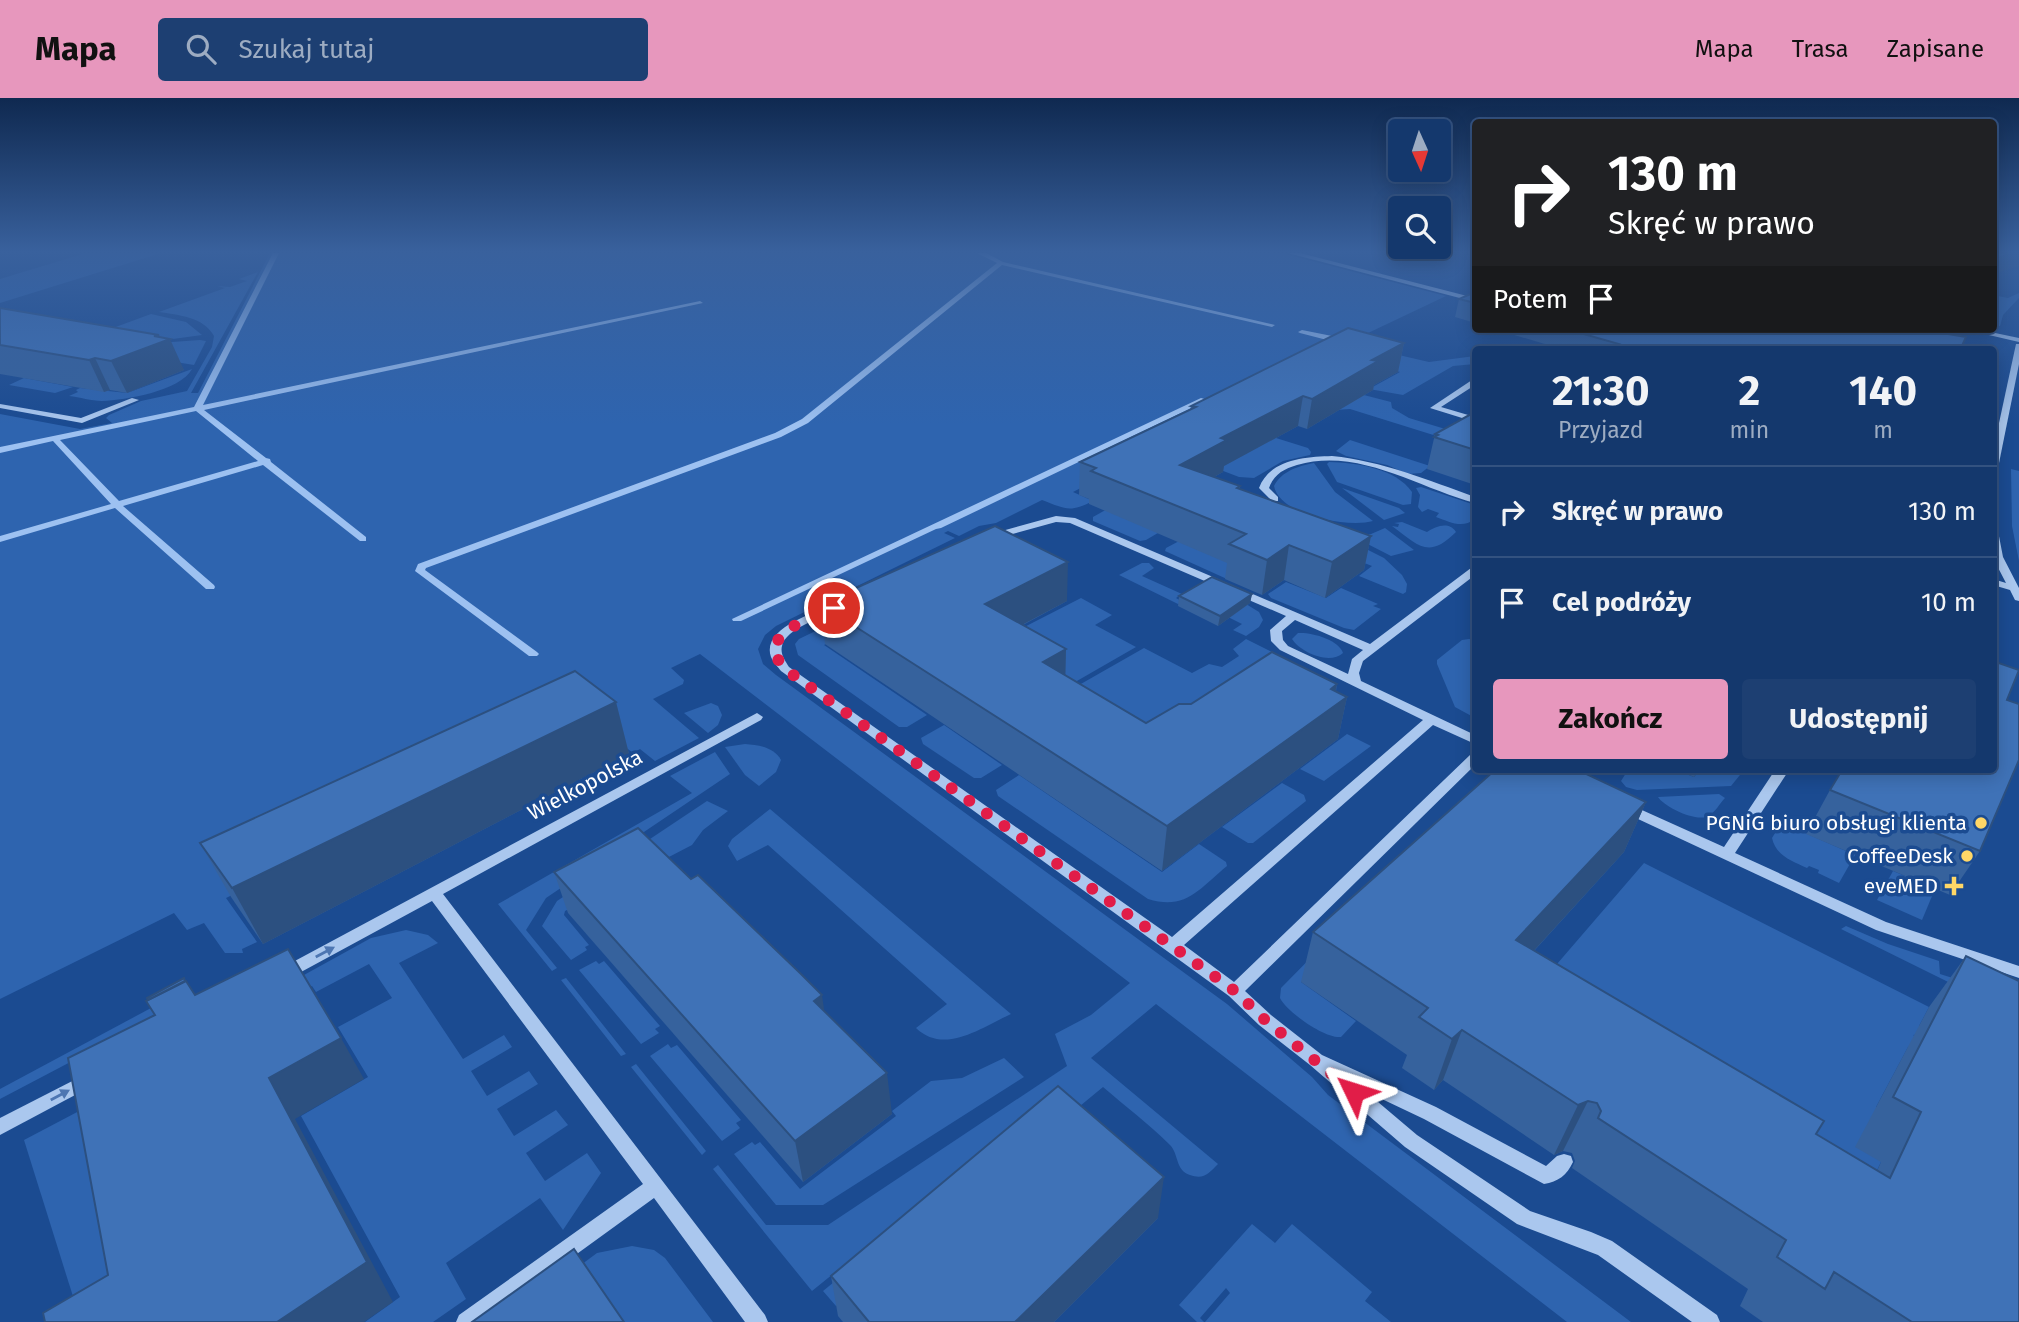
<!DOCTYPE html>
<html lang="pl">
<head>
<meta charset="utf-8">
<style>
	:root { --surface:#14386d; --page:#1d3f72; --text:#f1f3f6; --muted:#9dacc2; --line:#335280; --accent:#e797bd }
	body { margin:0; font-family:"Fira Sans",sans-serif; background:var(--page); color:var(--text); height:100vh; display:flex; flex-direction:column; font-size:26px; white-space:nowrap }
	* { box-sizing:border-box; margin:0 }
	p { font-size:23px; color:var(--muted) }
	.icon { flex:none; width:38px; height:38px; fill:none; stroke:currentColor; stroke-width:2; stroke-linecap:round; stroke-linejoin:round }
	.map { position:relative; flex:1; overflow:hidden }
	.drawer { position:absolute; left:1472px; top:248px; width:525px; height:427px; display:flex; flex-direction:column; background:var(--surface); border-radius:7px; box-shadow:0 4px 18px #0003,0 0 0 2px var(--line) }
	.drawer>* { flex:none }
	.banner { position:absolute; left:1472px; top:21px; width:525px; height:214px; border-radius:7px; box-shadow:0 4px 18px #0003,0 0 0 2px var(--line); background:#202124; color:#fff; overflow:hidden }
	.needle { width:46px; rotate:177deg }
	.fabs { position:absolute; left:1388px; top:21px; display:grid; gap:14px }
	.fabs a { display:grid; place-items:center; width:63px; height:63px; border-radius:7px; background:var(--surface); box-shadow:0 4px 18px #0003,0 0 0 2px var(--line); font-size:35px }
	.pin { position:absolute; display:grid; place-items:center; width:60px; height:60px; color:#fff; margin:-30px; border:4px solid #fff; border-radius:50%; box-shadow:0 2px 7px #0007 }
	.me { position:absolute; width:77px; margin:-38px; rotate:311deg; stroke-linejoin:round; filter:drop-shadow(0 0 5px #0008) }
	.turn { display:flex; align-items:center; gap:24px; height:147px; padding:0 21px; font-size:32px }
	.turn .icon { width:91px; height:91px; stroke-width:2.5 }
	.turn b { display:block; font-size:49px; line-height:60px }
	.then { display:flex; align-items:center; height:66px; padding:0 21px; background:#0003; gap:14px; font-size:26px }
	.eta { display:flex; justify-content:space-evenly; align-items:center; height:119px; text-align:center }
	.eta b { font-size:42px; font-weight:700; line-height:49px }
	.primary-button { display:flex; gap:14px; margin-top:auto; padding:14px 21px }
	.primary-button a { flex:1; height:80px; border-radius:7px; background:var(--accent); color:#111; font-size:28px; font-weight:700; line-height:80px; text-align:center }
	.primary-button a+a { background:var(--page); color:var(--text) }
	ul { padding:0; list-style:none }
	li { display:flex; align-items:center; gap:21px; height:91px; padding:0 21px; border-top:2px solid var(--line) }
	li div { flex:1 }
	li b { display:block; font-size:26px }
	li em { font-style:normal }
	header { display:flex; align-items:center; gap:42px; box-sizing:border-box; height:98px; padding:0 35px; background:var(--accent); color:#111 }
	header strong { font-size:33px }
	nav { display:flex; gap:38px; margin-inline-start:auto; font-size:24px }
	.search { width:490px; height:63px; background:var(--page); display:flex; align-items:center; gap:18px; box-sizing:border-box; padding:0 24px; border-radius:7px; color:var(--muted); font-size:26px }
	.map>svg:first-child { display:block }
	.green { fill:#2e64af }
	.lines { fill:none; stroke-linecap:round; stroke-linejoin:round }
	.stream { fill:#9dc1f1; fill-rule:evenodd }
	.minor { fill:#aac7ee; fill-rule:evenodd }
	.wall { fill:#36629d }
	.shaded-wall { fill:#2c5080 }
	.building { fill:#3f72b7; stroke:#2c5080; stroke-width:2 }
	.oneway { fill:#4d76b2 }
	.route { stroke:#e11d48; stroke-width:12; stroke-dasharray:0 21.6 }
	.poi-dot { fill:#ffd767; stroke:#1b4b91; stroke-width:2.5 }
	.labels { text-anchor:middle; dominant-baseline:central; stroke-width:7; stroke-linejoin:round; paint-order:stroke }
	.street-label { font-size:21px; fill:#fff; stroke:#1b4b91 }
	.poi-label { font-size:21px; fill:#fff; stroke:#1b4b91; text-anchor:end }
</style>
</head>
<body>
<header>
<strong>Mapa</strong>
<div class="search"><svg class="icon" aria-label="search" viewBox="0 0 24 24"><circle cx="10" cy="10" r="6"/><path d="M15 15l6 6"/></svg>Szukaj tutaj</div>
<nav><a>Mapa</a><a>Trasa</a><a>Zapisane</a></nav>
</header>
<div class="map">
<svg width="2019" height="1224" viewBox="0 0 2019 1224">
	<rect width="100%" height="100%" fill="#1b4b91"/>
	<g class="green">
		<path d="M86,155H161L0,205V181Z"/>
		<path d="M270,155H1281L1446,198L1347,245L1429,264L1475,258V266L1453,268L1403,297L1369,291L1400,274L1342,258L1276,340L1308,350L1311,354L1310,357L1283,363L1254,380L1239,379L1218,371L1258,349L1108,376L1073,394L1093,403C1069,415 1066,411 1042,402L996,425L979,428L959,438L948,433L944,435L955,440L776,528L765,537L758,551L763,566L776,577L1227,906L1312,979L1328,997L1631,1224H1567L1156,906L1091,960L1218,1066C1209,1075 1204,1082 1190,1077C1175,1072 1179,1056 1170,1047C1149,1026 1125,1008 1103,989L1080,1008L1062,1014L836,1208L823,1193L1065,996L1060,992L812,1193L713,1071L718,1067L766,1127H828L1067,968L1055,936L1091,917L1130,885L700,556L671,570L684,582L683,586L653,601L699,640L655,663L640,651L633,655L592,623L226,800L257,844L242,851L243,855H225L204,825L187,832L174,815L0,901V316L80,331L112,325L106,320L109,317L141,303L187,293L212,249L214,238C204,219 178,217 159,214L225,190L217,188L230,189L247,183L239,181L258,174L191,295H198Z"/>
		<path d="M2019,195V200L2003,217L2000,228L1993,229V197L2008,200Z"/>
		<path d="M151,216L186,224L202,237L151,244L83,241Z"/>
		<path d="M200,242L206,243L194,267L54,244L144,246Z"/>
		<path d="M192,271C180,293 126,302 102,303C91,303 80,299 69,298L78,294L76,292L80,290L127,295Z"/>
		<path d="M24,280L73,289L55,295L9,287Z"/>
		<path d="M1360,296L1391,304L1392,310L1409,320L1475,340V350L1350,311L1335,312Z"/>
		<path d="M1350,342L1430,368L1421,375L1408,376L1387,367L1346,358L1336,353Z"/>
		<path d="M1329,364C1357,365 1395,370 1412,394L1411,406L1403,407L1337,384L1327,366Z"/>
		<path d="M1314,365L1335,394L1373,423C1349,430 1280,418 1274,388C1282,373 1298,368 1314,365Z"/>
		<path d="M2011,371L2019,373V463L2012,428Z"/>
		<path d="M1206,378L1271,403L1384,460L1402,477L1407,486L1406,494L1403,496L1359,478L1372,468L1193,398Z"/>
		<path d="M1421,389L1475,407V421C1462,431 1450,424 1436,419L1439,415L1428,411L1422,414L1418,409L1420,397L1416,390Z"/>
		<path d="M1342,390L1399,410L1405,415L1384,422Z"/>
		<path d="M1109,410L1163,432L1146,442L1140,443L1093,423V419Z"/>
		<path d="M1402,424L1427,434C1436,428 1449,423 1456,434C1428,462 1418,447 1392,428L1398,429L1399,426L1394,425Z"/>
		<path d="M1385,430L1414,452L1391,458L1350,437L1371,436Z"/>
		<path d="M1183,441L1264,475L1238,486L1165,453L1166,450Z"/>
		<path d="M1142,465H1149L1154,470L1142,478L1182,496L1176,500L1183,504L1178,506L1119,477Z"/>
		<path d="M1286,484L1326,500L1341,490L1378,506L1373,508L1381,511L1354,532L1344,530L1271,500L1268,496Z"/>
		<path d="M1081,500L1112,517L1095,527L1136,549L1063,591L1005,539Z"/>
		<path d="M1246,506L1259,514L1263,522L1259,529L1246,538L1233,532L1242,526L1222,516Z"/>
		<path d="M836,523L855,531L824,547L927,617L907,629H899L798,557L795,546L799,541Z"/>
		<path d="M1298,535C1312,534 1339,542 1343,555C1330,567 1301,555 1292,541Z"/>
		<path d="M1246,541L1284,560L1172,634L1065,595L1144,550L1192,575L1209,566L1222,569L1239,558L1233,551Z"/>
		<path d="M1469,541L1475,542V620L1455,609L1437,566V562L1462,542Z"/>
		<path d="M711,605L718,608L722,617L718,627L708,635L684,615Z"/>
		<path d="M944,627L1002,667L981,680H974L923,646L921,640Z"/>
		<path d="M1347,636L1371,648L1324,683L1300,671Z"/>
		<path d="M745,646C758,647 774,649 781,662L776,674L759,688L745,677L725,649Z"/>
		<path d="M715,654L730,676L546,800L526,832L557,870L552,873L498,806L692,695L670,678Z"/>
		<path d="M1628,672H1661L1667,675L1676,672L1694,679L1700,672H1744L1731,688L1637,692L1626,689L1621,683Z"/>
		<path d="M1019,677L1162,774L1199,746L1226,764L1227,768C1200,790 1186,813 1148,801L998,698L996,692Z"/>
		<path d="M1282,685L1304,697L1306,703L1253,745H1248L1222,729Z"/>
		<path d="M1719,696L1725,700C1720,705 1716,713 1710,717C1699,726 1664,709 1658,699Z"/>
		<path d="M707,703L728,713L703,732L692,747L565,813L564,817L589,847L585,849L587,852L571,862L542,828L557,803Z"/>
		<path d="M770,711L1011,916C981,930 944,957 916,930L947,906L768,747L737,763L728,748L732,741Z"/>
		<path d="M1789,721L1808,729L1805,735L1855,757L1839,785L1818,775L1819,772L1809,768L1807,770C1792,763 1776,758 1772,740L1783,722Z"/>
		<path d="M1415,754L1356,833L1301,884L1356,923L1341,939C1325,941 1287,914 1280,900L1281,890Z"/>
		<path d="M1644,765L1929,909L1919,928L1932,935L1913,937L1926,945L1908,949L1876,1009L1881,1064L1849,1130L1526,902Z"/>
		<path d="M1893,773L1935,791L1922,822L1877,802Z"/>
		<path d="M1846,828L1888,846L1939,863L1940,876L2019,901V919L1841,831Z"/>
		<path d="M406,832L428,837L438,845L399,865L463,961L504,937L512,949L471,973L487,998L529,973L538,986L497,1011L514,1038L556,1012L568,1027L526,1055L545,1083L587,1055L601,1075L563,1132L540,1100L446,1165L466,1201L433,1224H365L400,1199L301,1018L368,979L338,929L392,900L369,866L316,894L312,888L262,914L255,904L371,840Z"/>
		<path d="M596,863L599,866L604,863L660,928L655,931L659,935L641,946L579,872Z"/>
		<path d="M566,880L626,956L621,958L561,882Z"/>
		<path d="M151,910L156,919L0,1001V991Z"/>
		<path d="M668,946L671,950L677,947L741,1022L736,1025L740,1030L722,1043L650,958Z"/>
		<path d="M1004,960L1024,979L823,1107H776L734,1056L752,1044L755,1047L760,1044L800,1091L896,1018L892,1013L931,983L962,980Z"/>
		<path d="M636,966L706,1053L702,1057L631,969Z"/>
		<path d="M100,1002L141,1205L81,1224L24,1042Z"/>
		<path d="M1252,1126L1275,1145L1292,1126L1372,1194L1365,1203L1391,1224H1205L1230,1195L1226,1190L1200,1220L1204,1224H1197L1179,1207Z"/>
		<path d="M632,1148L654,1152L665,1160L713,1224H504L597,1155Z"/>
	</g>
	<g class="lines">
		<g class="stream">
			<path d="M273,155H279L203,307L700,203L703,205L204,312L266,360L270,361L271,364L366,439V443H360L263,367L123,408L214,487L215,489L214,491H206L115,410L0,444V438L111,406L53,343L0,355V349L194,309ZM196,313L258,363L119,403L60,342Z"/>
			<path d="M977,155H986L1003,164L1275,227L1272,229L1002,167L808,325L781,339L426,470L425,472L537,554L539,556L537,558H529L415,473L418,466L775,335L802,321L997,165Z"/>
			<path d="M1302,232L1337,239L1338,241L1328,247H1322V243L1327,242L1300,235L1298,234Z"/>
			<path d="M1201,300L1208,302L941,430L936,431L741,523H733L732,521Z"/>
		</g>
		<g class="minor">
			<path d="M1288,155H1300L1475,200V204Z"/>
			<path d="M1963,231H1976L2019,240V244Z"/>
			<path d="M2016,246H2019V266L1997,375L1993,378V353Z"/>
			<path d="M1472,282H1475V287L1441,309L1475,319V324L1430,310Z"/>
			<path d="M132,300L139,302L82,325L0,310V306L81,320Z"/>
			<path d="M1332,358C1382,363 1428,382 1475,399V405C1418,390 1359,349 1297,367C1284,371 1274,376 1269,390L1278,399V403H1272L1259,390C1270,361 1305,359 1332,358Z"/>
			<path d="M1056,418L1075,420L1370,546L1471,470L1475,469V477L1363,563L1359,575L1361,583L1475,637V646L1433,627L1184,847L1234,884L1470,657L1475,656V667L1245,893L1271,917L1322,957L1436,1009L1546,1068L1557,1058L1564,1056L1571,1058L1573,1064C1567,1077 1558,1084 1544,1086L1424,1021L1365,993L1417,1037L1530,1113L1591,1134L1612,1143L1717,1217L1720,1224H1692L1598,1157L1517,1126L1405,1049L1310,967L1259,927L1229,898L781,573C778,569 773,564 771,559C761,531 813,515 831,508H839L840,510L839,512C824,518 785,531 782,548C780,556 785,562 789,569L1172,839L1423,622L1280,552L1271,543L1270,532L1286,518L1070,425L1056,424L994,441L989,438L991,436ZM1295,522L1363,552L1352,561L1348,576L1288,548L1283,542L1282,533Z"/>
			<path d="M1993,430L1998,433L2003,459L2019,490V503L2015,502L2010,492L1993,487V481L2006,485L1993,460Z"/>
			<path d="M757,615L763,619L761,622L443,796L765,1217L768,1224H745L654,1100L483,1224H456L459,1217L643,1086L432,803L290,880L284,882L278,880L276,876L278,872Z"/>
			<path d="M1775,672H1789L1735,755L1886,824L2019,868V880L1876,832L1623,714L1621,711L1623,708H1633L1724,749Z"/>
			<path d="M86,976L92,978L95,983L92,988L0,1037V1020Z"/>
		</g>
	</g>
	<g class="wall">
		<path d="M1475,194V225L1455,219L1459,201Z"/>
		<path d="M0,210L160,239L184,272L127,295L110,292L104,294L0,276Z"/>
		<path d="M1494,231H1955L1951,236L1960,252H1565Z"/>
		<path d="M1404,245L1398,274L1374,287L1373,292L1307,331L1298,328L1224,368L1223,374L1214,379L1240,388V391L1371,438L1364,472L1325,500L1284,482L1262,497L1225,481L1227,465L1089,406V401L1079,397L1080,364L1190,312L1191,308Z"/>
		<path d="M1475,316V387L1427,371L1435,336Z"/>
		<path d="M1252,496L1250,505L1218,528L1178,508L1179,498Z"/>
		<path d="M1067,503L1023,527L1066,551L1065,577L1146,625L1191,606L1337,586L1336,593L1347,599L1338,641L1162,773L825,546L820,506Z"/>
		<path d="M2007,602L1980,753L1950,797L1806,736L1830,692Z"/>
		<path d="M616,604L629,656L263,846L231,799L200,745Z"/>
		<path d="M1677,672H1699L1694,679Z"/>
		<path d="M1646,704L1624,754L1534,853L1816,1036L1877,1073L1881,1064L1855,1049L1929,909L1966,858L2019,1224H1763L1740,1208L1748,1191L1572,1070L1575,1063L1572,1055L1563,1053L1554,1057L1443,982L1434,992L1402,970L1407,957L1301,884L1313,834Z"/>
		<path d="M554,774L824,913L892,1016L803,1084L568,815Z"/>
		<path d="M1158,1120L1054,1224H843L838,1218L831,1178Z"/>
	</g>
	<g class="shaded-wall">
		<path d="M2012,155H2019V168L1993,176V169L2000,159Z"/>
		<path d="M159,237L162,244L170,241L184,272L127,295L111,263Z"/>
		<path d="M1404,245L1398,274L1374,287L1373,292L1307,331L1312,301L1372,262Z"/>
		<path d="M95,260L110,292L104,294L89,262Z"/>
		<path d="M1303,298L1298,328L1224,368L1223,374L1177,399L1180,367L1221,340Z"/>
		<path d="M1371,438L1364,472L1325,500L1332,464Z"/>
		<path d="M1289,447L1284,482L1262,497L1267,462Z"/>
		<path d="M1068,464L1067,503L986,546L985,506Z"/>
		<path d="M1252,496L1250,505L1218,528L1220,518Z"/>
		<path d="M1066,551L1065,593L1043,564Z"/>
		<path d="M1337,586L1332,610L1347,599L1338,641L1162,773L1167,728Z"/>
		<path d="M616,604L629,656L263,846L232,790Z"/>
		<path d="M1646,704L1624,754L1497,893L1516,842Z"/>
		<path d="M822,897L828,939L814,903Z"/>
		<path d="M1462,932L1443,982L1434,992L1452,941Z"/>
		<path d="M341,940L364,981L295,1021L393,1204L364,1224H277L269,980Z"/>
		<path d="M887,975L892,1016L803,1084L795,1043Z"/>
		<path d="M1588,1003L1563,1053L1554,1057L1578,1007Z"/>
		<path d="M1164,1079L1158,1120L1054,1224H1015Z"/>
	</g>
	<g class="building">
		<path d="M1993,155H2012L2000,159L1993,169Z"/>
		<path d="M1475,194V205L1459,201Z"/>
		<path d="M0,210L159,237L154,238L170,241L111,263L95,260L89,262L0,247Z"/>
		<path d="M1348,230L1404,245L1372,262L1378,263L1312,301L1303,298L1221,340L1227,342L1180,367L1240,388L1237,390L1371,438L1332,464L1289,447L1267,462L1229,446L1246,436L1091,373L1096,370L1080,364L1196,309L1191,308Z"/>
		<path d="M1566,231H1661L1676,235L1693,233L1691,231H1951L1948,236L1966,239L1960,252H1609L1619,246Z"/>
		<path d="M1473,315L1475,316V352L1434,339L1438,337L1435,336Z"/>
		<path d="M995,428L1068,464L985,506L1066,551L1043,564L1146,625L1179,606H1191L1272,554L1337,586L1331,591L1347,599L1167,728L820,506Z"/>
		<path d="M1212,479L1252,496L1220,518L1179,498Z"/>
		<path d="M1993,563L2019,572L2007,602L2019,606V662L1980,753L1830,692L1842,672H1993Z"/>
		<path d="M575,573L616,604L232,790L200,745Z"/>
		<path d="M1495,672H1578L1646,704L1516,842L1824,1023L1816,1036L1890,1080L1921,1014L1893,999L1966,858L2019,883V1224H1912L1834,1174L1825,1191L1777,1159L1786,1142L1598,1020L1601,1013L1597,1005L1588,1003L1578,1007L1462,932L1452,941L1419,919L1428,910L1313,834Z"/>
		<path d="M638,730L691,781L698,777L800,875L822,897L814,903L887,975L795,1043L554,774Z"/>
		<path d="M288,851L341,940L269,980L367,1164L277,1224H45L43,1215L108,1177L68,960L155,917L146,903L186,883L195,897Z"/>
		<path d="M184,880L185,883L148,902L147,900Z"/>
		<path d="M1058,988L1164,1079L1015,1224H869L831,1178Z"/>
		<path d="M574,1151L624,1224H472Z"/>
	</g>
	<defs><path id="oneway-solid" d="M-6-.8H1V-3.2L6.5 0L1 3.2V.8H-6Z" transform="scale(1.75)"/></defs>
	<g class="oneway">
		<use href="#oneway-solid" transform="translate(325 854) rotate(-28)"/>
		<use href="#oneway-solid" transform="translate(60 997) rotate(-28)"/>
	</g>
	<linearGradient id="sky" x2="0" y2="1"><stop stop-color="#0f2950"/><stop offset="0.47" stop-color="#39619d"/><stop offset="1" stop-color="#39619d" stop-opacity="0"/></linearGradient>
	<rect width="2019" height="327" fill="url(#sky)"/>
	<g class="lines">
		<path class="route" d="M834,510C809,522 753,536 785,571L1235,893L1265,922L1354,994"/>
	</g>
	<g class="poi-dot">
		<circle cx="1981" cy="725" r="7"/>
		<circle cx="1967" cy="758" r="7"/>
		<path d="M1950.5 777.5h7v7h7v7h-7v7h-7v-7h-7v-7h7z"/>
	</g>
	<g class="labels">
		<g class="street-label">
			<text transform="translate(585 687) rotate(-28)">Wielkopolska</text>
		</g>
		<g class="poi-label">
			<text x="1967" y="725">PGNiG biuro obsługi klienta</text>
			<text x="1953" y="758">CoffeeDesk</text>
			<text x="1938" y="788">eveMED</text>
		</g>
	</g>
</svg>
<div class="fabs">
<a><svg class="needle" viewBox="-14 -14 28 28"><path d="M0-13l5 13h-10z" fill="#e53935"/><path d="M0 13l5-13h-10z" fill="#9dacc2"/></svg></a>
<a><svg class="icon" aria-label="search" viewBox="0 0 24 24"><circle cx="10" cy="10" r="6"/><path d="M15 15l6 6"/></svg></a>
</div>
<div class="pin" style="left:834px;top:510px;background:#d93025"><svg class="icon" aria-label="arrive" viewBox="0 0 24 24"><path d="M6 21V4h12l-3 4 3 4H6"/></svg></div>
<svg class="me" style="left:1354px;top:994px" viewBox="-20 -20 40 40"><path d="M0-17L14 15 0 8-14 15z" fill="#e11d48" stroke="#fff" stroke-width="4"/></svg>
<div class="banner">
<div class="turn"><svg class="icon" aria-label="right" viewBox="0 0 24 24"><path d="M7 20v-9h11M14 6l5 5-5 5"/></svg><div><b>130 m</b>Skręć w prawo</div></div>
<div class="then">Potem<svg class="icon" aria-label="arrive" viewBox="0 0 24 24"><path d="M6 21V4h12l-3 4 3 4H6"/></svg></div>
</div>
<section class="drawer">
<div class="eta">
<div><b>21:30</b><p>Przyjazd</p></div>
<div><b>2</b><p>min</p></div>
<div><b>140</b><p>m</p></div>
</div>
<ul>
<li><svg class="icon" aria-label="right" viewBox="0 0 24 24"><path d="M7 20v-9h11M14 6l5 5-5 5"/></svg><div><b>Skręć w prawo</b></div><em>130 m</em></li>
<li><svg class="icon" aria-label="arrive" viewBox="0 0 24 24"><path d="M6 21V4h12l-3 4 3 4H6"/></svg><div><b>Cel podróży</b></div><em>10 m</em></li>
</ul>
<div class="primary-button"><a>Zakończ</a><a>Udostępnij</a></div>
</section>
</div>
</body>
</html>
